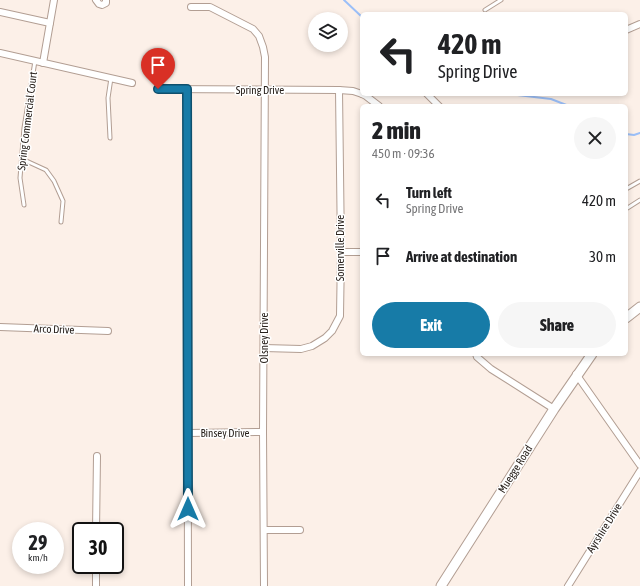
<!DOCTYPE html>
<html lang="en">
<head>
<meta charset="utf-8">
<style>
	:root { --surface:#fff; --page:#f6f6f6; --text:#202124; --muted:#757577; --accent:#177ba7 }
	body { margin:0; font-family:"Asap Condensed",sans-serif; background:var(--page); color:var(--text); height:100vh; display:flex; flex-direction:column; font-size:15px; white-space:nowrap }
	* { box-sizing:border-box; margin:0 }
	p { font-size:13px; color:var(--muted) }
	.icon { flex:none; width:22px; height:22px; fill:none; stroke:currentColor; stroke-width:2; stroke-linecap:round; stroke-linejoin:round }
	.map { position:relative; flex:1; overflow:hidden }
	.drawer { position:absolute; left:360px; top:104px; width:268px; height:252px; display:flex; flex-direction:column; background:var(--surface); border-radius:6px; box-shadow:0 2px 6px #0003 }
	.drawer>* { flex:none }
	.hud { position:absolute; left:360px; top:12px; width:268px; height:84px; border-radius:6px; box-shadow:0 2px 6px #0003; background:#fff; color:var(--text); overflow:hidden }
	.tools { position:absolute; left:308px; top:12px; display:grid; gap:8px }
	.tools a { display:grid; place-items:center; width:40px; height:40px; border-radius:50%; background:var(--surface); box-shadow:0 2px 6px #0003; font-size:20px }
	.speed { position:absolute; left:12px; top:522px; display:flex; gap:8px; font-size:20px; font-weight:700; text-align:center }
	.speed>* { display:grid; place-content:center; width:52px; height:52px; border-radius:50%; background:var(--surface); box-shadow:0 2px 6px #0003; line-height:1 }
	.speed small { font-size:10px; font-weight:400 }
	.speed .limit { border:2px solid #111; border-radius:6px; background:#fff; color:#111 }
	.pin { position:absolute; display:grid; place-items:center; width:34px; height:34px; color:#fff; margin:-41px -17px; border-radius:50% 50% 50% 0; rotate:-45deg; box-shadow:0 0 4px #0007 }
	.pin .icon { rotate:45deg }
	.me { position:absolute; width:44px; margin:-22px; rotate:0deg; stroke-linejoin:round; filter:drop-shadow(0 0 3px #0008) }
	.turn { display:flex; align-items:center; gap:14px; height:84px; padding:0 12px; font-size:18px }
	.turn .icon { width:52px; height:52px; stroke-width:2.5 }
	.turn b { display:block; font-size:28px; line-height:34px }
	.round { display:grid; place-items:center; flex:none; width:42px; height:42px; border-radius:21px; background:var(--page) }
	.head { display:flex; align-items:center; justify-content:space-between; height:68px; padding:0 12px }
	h1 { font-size:24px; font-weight:800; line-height:30px }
	.action { display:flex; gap:8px; margin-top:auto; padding:8px 12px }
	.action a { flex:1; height:46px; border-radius:24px; background:var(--accent); color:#fff; font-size:16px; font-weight:800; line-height:46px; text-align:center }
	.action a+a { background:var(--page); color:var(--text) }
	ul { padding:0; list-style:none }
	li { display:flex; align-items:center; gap:12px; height:56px; padding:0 12px }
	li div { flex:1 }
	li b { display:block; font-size:15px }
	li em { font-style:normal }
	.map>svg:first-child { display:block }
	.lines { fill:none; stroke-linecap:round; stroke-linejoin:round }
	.stream { stroke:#9bbff8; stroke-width:2 }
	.service-casing { stroke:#b29e93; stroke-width:5 }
	.minor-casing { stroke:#b29e93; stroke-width:8 }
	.primary-casing { stroke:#b29e93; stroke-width:11 }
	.service { stroke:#fff; stroke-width:3 }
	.minor { stroke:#fff; stroke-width:6 }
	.primary { stroke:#fff; stroke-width:9 }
	.route-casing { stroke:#0f506d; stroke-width:10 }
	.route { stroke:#177ba7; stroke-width:7 }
	.labels { text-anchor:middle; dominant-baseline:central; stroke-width:3; stroke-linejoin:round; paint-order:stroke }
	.street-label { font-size:11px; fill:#28211c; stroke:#fff }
</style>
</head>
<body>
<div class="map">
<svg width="640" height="586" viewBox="0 0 640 586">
	<rect width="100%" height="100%" fill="#fcf0e8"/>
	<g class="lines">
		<g class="stream">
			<path d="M344,0L362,17"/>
			<path d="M509,94L551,99L569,106"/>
			<path d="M626,134L634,135L640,133"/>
		</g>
		<g class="service-casing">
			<g id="service">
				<path d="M485,10L501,0"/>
				<path d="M110,138L108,98L111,78"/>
				<path d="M22,159L46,170L54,181L63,201L61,222"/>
				<path d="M626,189L640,181"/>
				<path d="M24,205L20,178L24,128L35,61"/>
				<path d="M626,209L640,200"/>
			</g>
		</g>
		<g class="minor-casing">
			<g id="minor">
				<path d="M96,0L99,4L102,5L106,3V0"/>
				<path d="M191,7H210L253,29L259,36L263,47L265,57L263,432L264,586"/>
				<path d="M0,12L50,23"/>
				<path d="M626,30L640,24"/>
				<path d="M0,53L132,83"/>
				<path d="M43,63L54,0"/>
				<path d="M158,89L339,90L353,91L362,94"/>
				<path d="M187,89L188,586"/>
				<path d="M362,94L366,96L379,106"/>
				<path d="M427,94L439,106"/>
				<path d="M341,252H362"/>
				<path d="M0,327L108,331"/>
				<path d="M264,348L301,349L312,346L325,338L332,331L340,316L341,252L339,90"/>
				<path d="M476,354L477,357L491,369L554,409"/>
				<path d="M576,374L640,465"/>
				<path d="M188,433L263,432"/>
				<path d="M265,530H300"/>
				<path d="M96,531L97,456"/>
				<path d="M96,586V565"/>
				<path d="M568,586L640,471"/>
			</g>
		</g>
		<g class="primary-casing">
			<g id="primary">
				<path d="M626,318L640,307"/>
				<path d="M441,586L554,409L592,354"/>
			</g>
		</g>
		<use href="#service" class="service"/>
		<use href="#minor" class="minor"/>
		<use href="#primary" class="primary"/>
	</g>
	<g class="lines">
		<g class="route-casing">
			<path id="route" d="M158,89H187L188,509"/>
		</g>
		<use href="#route" class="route"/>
	</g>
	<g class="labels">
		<g class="street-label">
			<text x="260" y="90">Spring Drive</text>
			<text transform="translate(27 121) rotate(-83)">Spring Commercial Court</text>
			<text transform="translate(340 248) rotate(-90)">Somerville Drive</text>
			<text transform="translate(54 329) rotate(2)">Arco Drive</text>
			<text transform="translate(264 338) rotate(-90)">Olsney Drive</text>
			<text x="225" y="433">Binsey Drive</text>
			<text transform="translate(515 469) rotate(-58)">Muegge Road</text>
			<text transform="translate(604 528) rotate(-58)">Ayrshire Drive</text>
		</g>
	</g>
</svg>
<div class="tools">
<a><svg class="icon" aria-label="layers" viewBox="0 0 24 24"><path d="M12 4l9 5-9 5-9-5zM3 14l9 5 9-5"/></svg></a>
</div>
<div class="speed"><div>29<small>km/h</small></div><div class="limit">30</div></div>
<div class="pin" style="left:158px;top:89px;background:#d93025"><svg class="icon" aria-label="arrive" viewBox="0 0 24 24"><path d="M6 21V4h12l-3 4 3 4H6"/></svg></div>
<svg class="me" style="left:188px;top:509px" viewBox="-20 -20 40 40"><path d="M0-17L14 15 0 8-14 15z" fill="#177ba7" stroke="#fff" stroke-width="4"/></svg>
<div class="hud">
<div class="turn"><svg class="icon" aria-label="left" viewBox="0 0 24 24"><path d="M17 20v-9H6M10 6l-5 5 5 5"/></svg><div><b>420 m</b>Spring Drive</div></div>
</div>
<section class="drawer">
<div class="head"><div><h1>2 min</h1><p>450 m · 09:36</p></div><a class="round"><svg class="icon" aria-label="close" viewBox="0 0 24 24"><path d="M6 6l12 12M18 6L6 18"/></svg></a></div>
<ul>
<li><svg class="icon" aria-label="left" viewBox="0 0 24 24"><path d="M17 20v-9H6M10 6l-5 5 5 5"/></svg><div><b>Turn left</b><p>Spring Drive</p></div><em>420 m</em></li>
<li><svg class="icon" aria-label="arrive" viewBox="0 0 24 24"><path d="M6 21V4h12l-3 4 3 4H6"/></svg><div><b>Arrive at destination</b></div><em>30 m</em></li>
</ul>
<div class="action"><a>Exit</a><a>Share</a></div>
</section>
</div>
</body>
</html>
